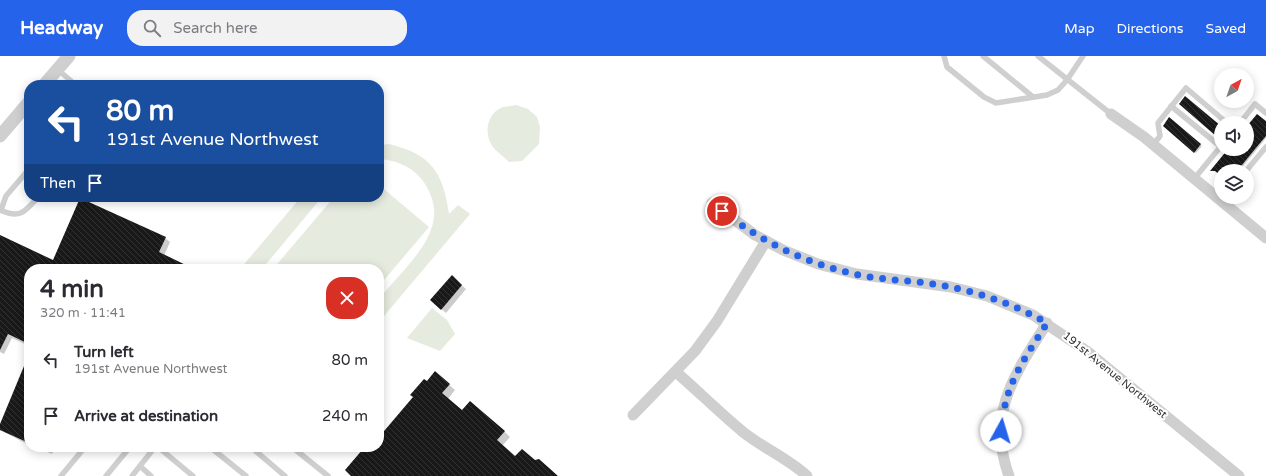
<!DOCTYPE html>
<html lang="en">
<head>
<meta charset="utf-8">
<style>
	:root { --surface:#fff; --page:#f2f2f3; --text:#2b2b33; --muted:#7c7c81; --accent:#2563eb }
	body { margin:0; font-family:"Varela Round",sans-serif; background:var(--page); color:var(--text); height:100vh; display:flex; flex-direction:column; font-size:15px; white-space:nowrap }
	* { box-sizing:border-box; margin:0 }
	p { font-size:13px; color:var(--muted) }
	.icon { flex:none; width:22px; height:22px; fill:none; stroke:currentColor; stroke-width:2; stroke-linecap:round; stroke-linejoin:round }
	.map { position:relative; flex:1; overflow:hidden }
	.side { position:absolute; left:24px; top:208px; width:360px; height:188px; display:flex; flex-direction:column; background:var(--surface); border-radius:16px; box-shadow:0 2px 10px #0003 }
	.side>* { flex:none }
	.hud { position:absolute; left:24px; top:24px; width:360px; height:122px; border-radius:16px; box-shadow:0 2px 10px #0003; background:#1a4fa0; color:#fff; overflow:hidden }
	.needle { width:26px; rotate:40deg }
	.tools { position:absolute; left:1214px; top:12px; display:grid; gap:8px }
	.tools a { display:grid; place-items:center; width:40px; height:40px; border-radius:50%; background:var(--surface); box-shadow:0 2px 10px #0003; font-size:20px }
	.pin { position:absolute; display:grid; place-items:center; width:34px; height:34px; color:#fff; margin:-17px; border:2px solid #fff; border-radius:50%; box-shadow:0 1px 4px #0007 }
	.me { position:absolute; width:44px; margin:-22px; rotate:6deg; stroke-linejoin:round; filter:drop-shadow(0 0 3px #0008) }
	.turn { display:flex; align-items:center; gap:14px; height:84px; padding:0 16px; font-size:18px }
	.turn .icon { width:52px; height:52px; stroke-width:2.5 }
	.turn b { display:block; font-size:28px; line-height:34px }
	.then { display:flex; align-items:center; height:38px; padding:0 16px; background:#0003; gap:8px; font-size:15px }
	.round { display:grid; place-items:center; flex:none; width:42px; height:42px; border-radius:16px; background:var(--page) }
	.head { display:flex; align-items:center; justify-content:space-between; height:68px; padding:0 16px }
	h1 { font-size:24px; font-weight:700; line-height:30px }
	ul { padding:0; list-style:none }
	li { display:flex; align-items:center; gap:12px; height:56px; padding:0 16px }
	li div { flex:1 }
	li b { display:block; font-size:15px }
	li em { font-style:normal }
	header { display:flex; align-items:center; gap:24px; box-sizing:border-box; height:56px; padding:0 20px; background:var(--accent); color:#fff }
	header strong { font-size:19px }
	nav { display:flex; gap:22px; margin-inline-start:auto; font-size:14px }
	.search { width:280px; height:36px; background:var(--page); display:flex; align-items:center; gap:10px; box-sizing:border-box; padding:0 14px; border-radius:16px; color:var(--muted); font-size:15px }
	.map>svg:first-child { display:block }
	.green { fill:#e5ebdf }
	.shadow { fill:#0003 }
	.building { fill:url(#building-back-hatch) }
	.lines { fill:none; stroke-linecap:round; stroke-linejoin:round }
	.service { stroke:#cfcfcf; stroke-width:5.5 }
	.minor { stroke:#cfcfcf; stroke-width:11 }
	.tertiary { stroke:#cfcfcf; stroke-width:13 }
	.route { stroke:#2563eb; stroke-width:7; stroke-dasharray:0 12.6 }
	.labels { text-anchor:middle; dominant-baseline:central; stroke-width:4; stroke-linejoin:round; paint-order:stroke }
	.street-label { font-size:11px; fill:#323232; stroke:#fff }
</style>
</head>
<body>
<header>
<strong>Headway</strong>
<div class="search"><svg class="icon" aria-label="search" viewBox="0 0 24 24"><circle cx="10" cy="10" r="6"/><path d="M15 15l6 6"/></svg>Search here</div>
<nav><a>Map</a><a>Directions</a><a>Saved</a></nav>
</header>
<div class="map">
<svg width="1266" height="420" viewBox="0 0 1266 420">
	<defs>
		<pattern id="building-back-hatch" width="6" height="6" patternUnits="userSpaceOnUse"><rect width="6" height="6" fill="#191919"/><path d="M-1 5l2 2M0 0l6 6M5-1l2 2" fill="none" stroke="#323232"/></pattern>
	</defs>
	<rect width="100%" height="100%" fill="#fff"/>
	<g class="green">
		<path d="M516,49L528,53L537,61L540,71L539,88L522,105L509,106C504,101 497,96 493,91C483,77 487,57 503,51C507,50 512,50 516,49Z"/>
		<path d="M389,88C431,98 443,116 449,158L458,149L470,158L379,266C379,260 377,248 380,242C383,237 388,233 392,228C416,200 451,168 425,128C415,112 398,104 379,103V89Z"/>
		<path d="M379,129L429,171L379,230V213H273L334,141H379Z"/>
		<path d="M301,141H322L262,213H240Z"/>
		<path d="M432,252L447,264L455,278L440,295L407,282Z"/>
	</g>
	<g class="shadow">
		<path d="M1170,62L1202,90L1196,97L1164,70Z"/>
		<path d="M1266,67V82L1239,115H1221V119L1213,113L1229,93H1247V72Z"/>
		<path d="M0,181L54,205L165,182L170,186L164,200L189,213H29V290L12,282L4,298L0,296Z"/>
		<path d="M452,221L466,233L446,257L436,248Z"/>
		<path d="M29,300V389L0,374V370Z"/>
		<path d="M435,316L455,334L448,343L462,356L504,375L510,381L502,390L516,401L535,405L556,420H352L372,391H379V382Z"/>
		<path d="M35,391H55L52,398Z"/>
	</g>
	<g class="building">
		<path d="M1185,40L1221,70V74L1216,80L1179,48Z"/>
		<path d="M1257,58L1266,65V80L1255,93L1237,115H1221V120L1215,115H1210L1228,93H1247V70Z"/>
		<path d="M1169,61L1201,88L1194,97L1163,70Z"/>
		<path d="M80,142L166,181L159,196L194,213H29V288L8,278L0,294V179L53,204Z"/>
		<path d="M452,219L462,229L441,254L430,244Z"/>
		<path d="M29,298V387L0,374V368Z"/>
		<path d="M435,315L450,328L442,337L462,354L470,345L505,375L497,384L515,400L522,393L535,404L539,403L558,420H351L345,414L363,393L366,396L370,391H379V381L413,341L410,339L424,323L427,325Z"/>
	</g>
	<g class="lines">
		<g class="service">
			<path d="M944,0L947,11L984,41L996,47L1047,39L1058,34L1067,24L1083,0"/>
			<path d="M983,0L1033,41"/>
			<path d="M1038,0L1111,58"/>
			<path d="M58,14L76,29"/>
			<path d="M1171,50L1221,91"/>
			<path d="M1240,67L1255,48L1266,57"/>
			<path d="M1153,89L1160,80L1158,67L1186,32L1227,67"/>
			<path d="M1246,115L1266,91"/>
			<path d="M1194,123L1221,90"/>
			<path d="M0,154C20,163 25,156 38,141"/>
			<path d="M1,154L6,140L29,113"/>
			<path d="M158,391L193,420"/>
			<path d="M210,391L246,420"/>
			<path d="M251,391L285,420"/>
			<path d="M292,391L328,420"/>
			<path d="M140,410L151,420"/>
			<path d="M61,420L85,391"/>
			<path d="M106,420L130,391"/>
			<path d="M132,420L155,391"/>
		</g>
		<g class="minor">
			<path d="M1111,58L1144,81L1266,182"/>
			<path d="M712,147L755,179L783,194L818,208L857,218L951,231L987,240L1033,259L1088,296L1239,420"/>
			<path d="M676,316C699,336 720,357 743,376C763,392 789,403 807,420"/>
			<path d="M633,359L695,295L717,265L766,185"/>
			<path d="M1009,420C986,357 1015,318 1047,267"/>
		</g>
		<g class="tertiary">
			<path d="M44,29L69,0"/>
			<path d="M0,80L29,46"/>
		</g>
	</g>
	<g class="lines">
		<path class="route" d="M722,155C762,186 805,207 855,218C880,224 907,224 933,228C973,234 1012,247 1047,267C1023,306 1005,327 1001,375"/>
	</g>
	<g class="labels">
		<g class="street-label">
			<text transform="translate(1115 319) rotate(39)">191st Avenue Northwest</text>
		</g>
	</g>
</svg>
<div class="tools">
<a><svg class="needle" viewBox="-14 -14 28 28"><path d="M0-13l5 13h-10z" fill="#e53935"/><path d="M0 13l5-13h-10z" fill="#7c7c81"/></svg></a>
<a><svg class="icon" aria-label="sound" viewBox="0 0 24 24"><path d="M4 9h4l5-4v14l-5-4H4zM17 9q2 3 0 6"/></svg></a>
<a><svg class="icon" aria-label="layers" viewBox="0 0 24 24"><path d="M12 4l9 5-9 5-9-5zM3 14l9 5 9-5"/></svg></a>
</div>
<div class="pin" style="left:722px;top:155px;background:#d93025"><svg class="icon" aria-label="arrive" viewBox="0 0 24 24"><path d="M6 21V4h12l-3 4 3 4H6"/></svg></div>
<svg class="me" style="left:1001px;top:375px" viewBox="-20 -20 40 40"><circle r="19" fill="#fff"/><path d="M0-13L10 11 0 6-10 11z" fill="#2563eb"/></svg>
<div class="hud">
<div class="turn"><svg class="icon" aria-label="left" viewBox="0 0 24 24"><path d="M17 20v-9H6M10 6l-5 5 5 5"/></svg><div><b>80 m</b>191st Avenue Northwest</div></div>
<div class="then">Then<svg class="icon" aria-label="arrive" viewBox="0 0 24 24"><path d="M6 21V4h12l-3 4 3 4H6"/></svg></div>
</div>
<section class="side">
<div class="head"><div><h1>4 min</h1><p>320 m · 11:41</p></div><a class="round" style="background:#d93025;color:#fff"><svg class="icon" aria-label="close" viewBox="0 0 24 24"><path d="M6 6l12 12M18 6L6 18"/></svg></a></div>
<ul>
<li><svg class="icon" aria-label="left" viewBox="0 0 24 24"><path d="M17 20v-9H6M10 6l-5 5 5 5"/></svg><div><b>Turn left</b><p>191st Avenue Northwest</p></div><em>80 m</em></li>
<li><svg class="icon" aria-label="arrive" viewBox="0 0 24 24"><path d="M6 21V4h12l-3 4 3 4H6"/></svg><div><b>Arrive at destination</b></div><em>240 m</em></li>
</ul>
</section>
</div>
</body>
</html>
